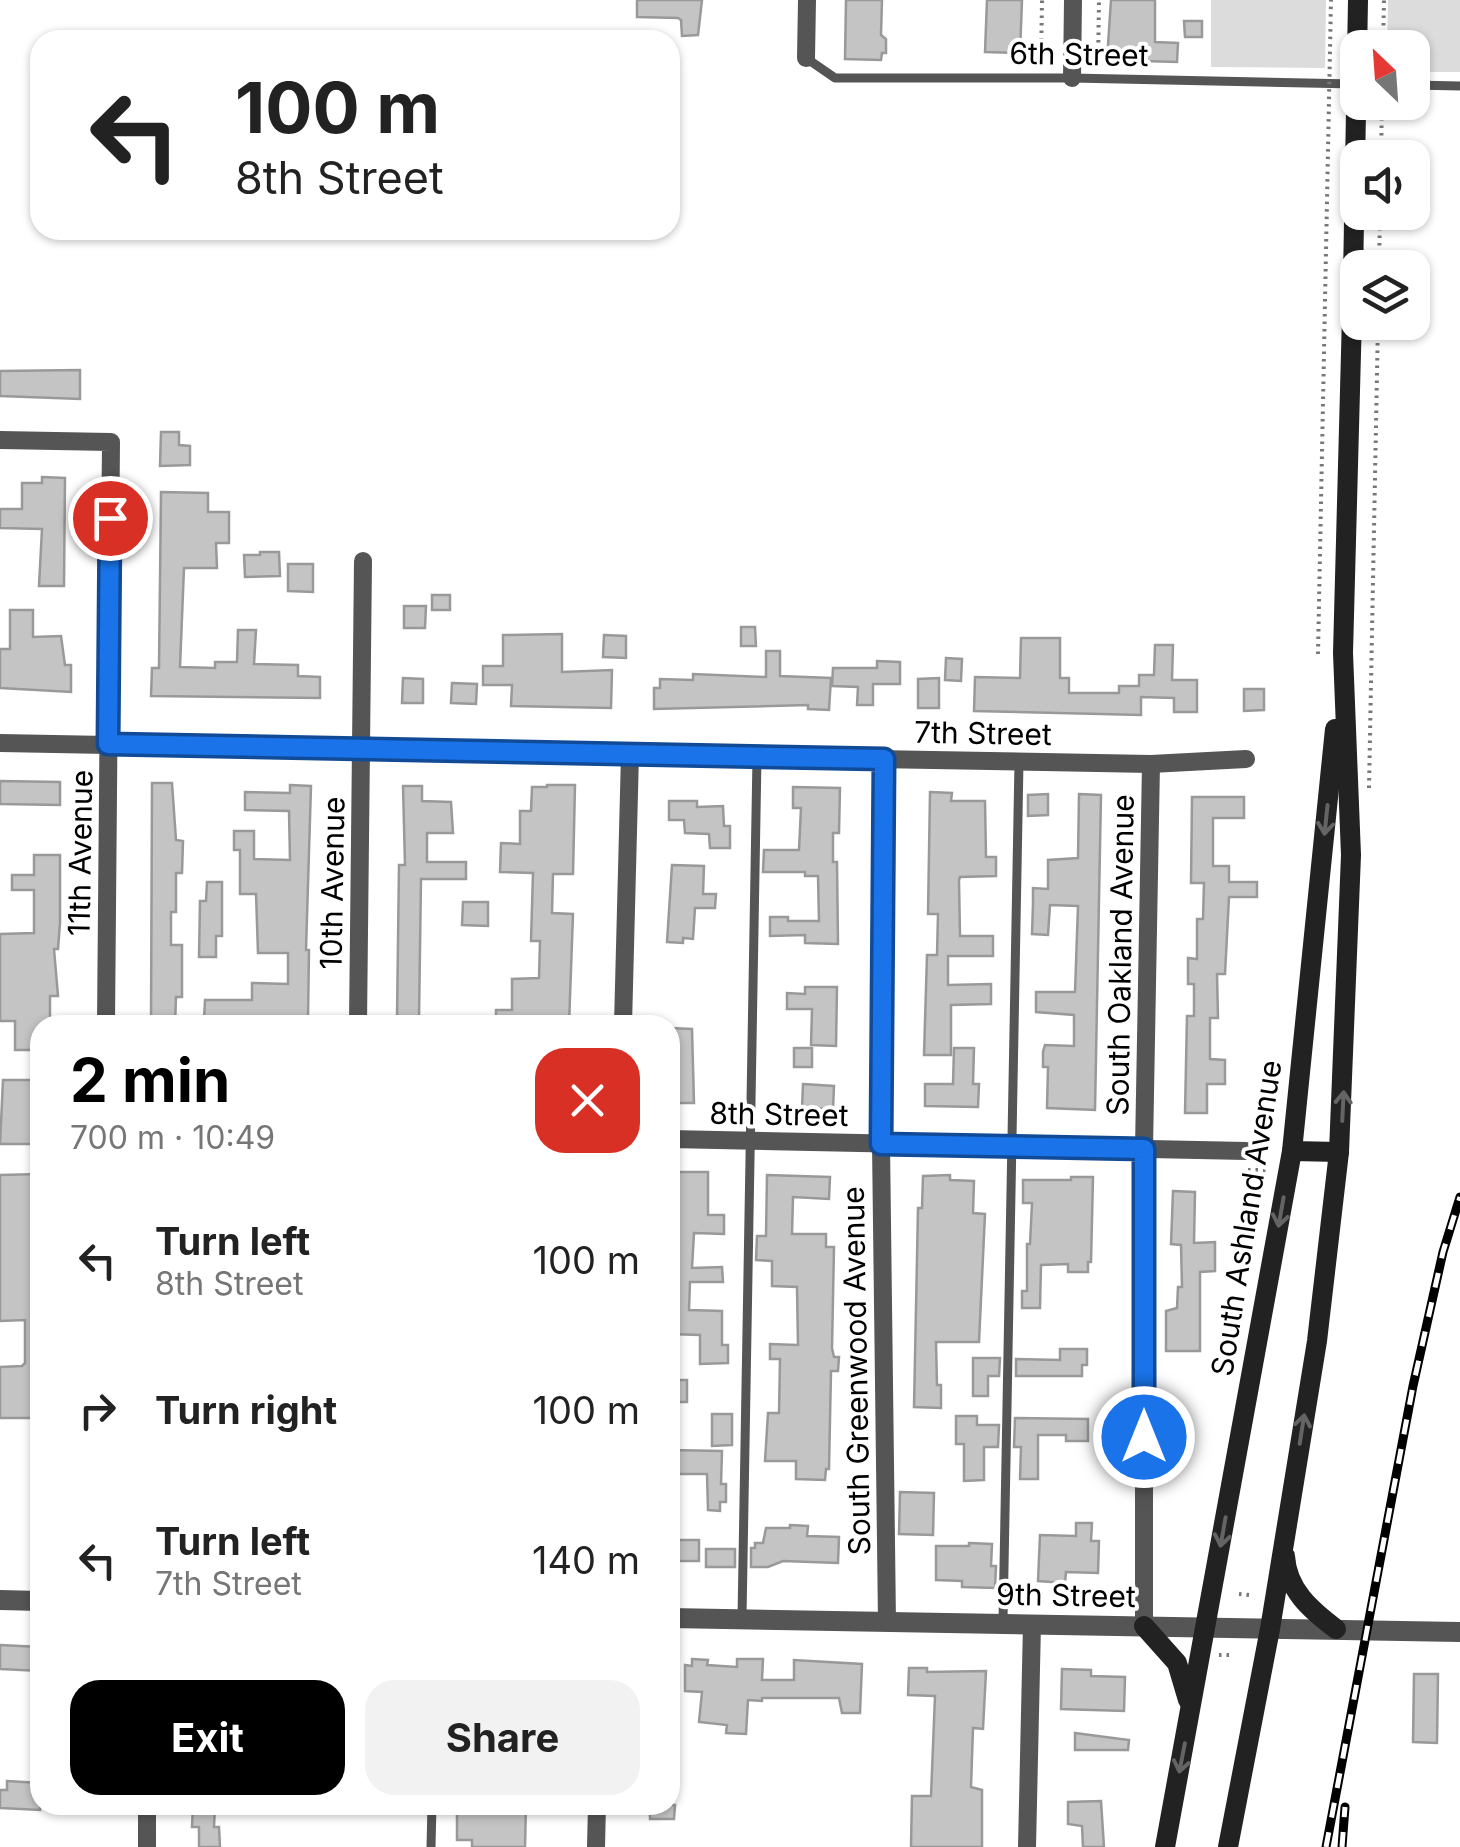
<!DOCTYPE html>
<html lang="en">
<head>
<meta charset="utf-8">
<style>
	:root { --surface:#fff; --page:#f2f2f2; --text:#222; --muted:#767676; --accent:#000 }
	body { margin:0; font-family:Inter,sans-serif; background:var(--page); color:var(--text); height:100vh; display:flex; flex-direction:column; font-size:38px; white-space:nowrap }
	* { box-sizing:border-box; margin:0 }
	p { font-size:32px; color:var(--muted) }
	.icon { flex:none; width:55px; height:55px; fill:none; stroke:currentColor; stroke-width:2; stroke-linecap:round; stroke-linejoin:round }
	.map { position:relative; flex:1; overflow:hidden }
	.side { position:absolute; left:30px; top:1015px; width:650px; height:800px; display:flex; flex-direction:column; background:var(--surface); border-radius:30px; box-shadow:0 2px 8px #0004 }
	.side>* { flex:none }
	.banner { position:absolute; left:30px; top:30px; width:650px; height:210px; border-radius:30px; box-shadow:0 2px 8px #0004; background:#fff; color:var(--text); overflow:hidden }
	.needle { width:65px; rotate:335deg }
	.fabs { position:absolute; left:1340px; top:30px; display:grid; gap:20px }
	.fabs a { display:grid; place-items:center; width:90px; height:90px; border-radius:20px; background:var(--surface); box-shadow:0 2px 8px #0004; font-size:50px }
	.pin { position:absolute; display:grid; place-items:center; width:85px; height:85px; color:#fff; margin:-42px; border:5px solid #fff; border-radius:50%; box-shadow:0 2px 10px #0007 }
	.me { position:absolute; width:110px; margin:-55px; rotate:0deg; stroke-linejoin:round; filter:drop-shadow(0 0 8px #0008) }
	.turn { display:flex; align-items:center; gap:35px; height:210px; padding:0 40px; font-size:45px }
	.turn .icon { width:130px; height:130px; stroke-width:2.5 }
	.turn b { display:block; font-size:70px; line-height:85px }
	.round { display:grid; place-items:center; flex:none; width:105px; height:105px; border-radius:30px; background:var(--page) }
	.summary { display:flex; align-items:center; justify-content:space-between; height:170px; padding:0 40px }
	h1 { font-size:60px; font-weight:700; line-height:75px; color:var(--accent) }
	.cta { display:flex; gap:20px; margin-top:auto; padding:20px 40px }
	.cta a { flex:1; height:115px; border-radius:30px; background:var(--accent); color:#fff; font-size:40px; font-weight:700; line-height:115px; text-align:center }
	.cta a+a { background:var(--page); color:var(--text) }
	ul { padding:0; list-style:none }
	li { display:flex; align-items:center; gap:30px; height:150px; padding:0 40px }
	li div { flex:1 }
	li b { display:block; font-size:38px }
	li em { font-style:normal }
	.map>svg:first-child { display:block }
	.green { fill:#dcdcdc }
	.building { fill:#c4c4c4; stroke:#999; stroke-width:2.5 }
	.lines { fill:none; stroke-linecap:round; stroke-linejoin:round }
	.path { stroke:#777; stroke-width:4; stroke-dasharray:2.5 5; stroke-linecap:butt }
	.service { stroke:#555; stroke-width:9 }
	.minor { stroke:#555; stroke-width:18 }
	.tertiary { stroke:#555; stroke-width:20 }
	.secondary { stroke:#222; stroke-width:20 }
	.rail-casing { stroke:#000; stroke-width:9 }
	.rail { stroke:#fff; stroke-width:5; stroke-dasharray:15; stroke-linecap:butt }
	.path-bridge { stroke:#777; stroke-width:4; stroke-dasharray:2.5 5; stroke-linecap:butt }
	.secondary-bridge { stroke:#222; stroke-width:20 }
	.oneway { stroke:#646464 }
	.route-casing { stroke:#114b97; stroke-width:25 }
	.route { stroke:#1a73e8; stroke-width:18 }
	.labels { text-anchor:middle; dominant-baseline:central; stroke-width:8; stroke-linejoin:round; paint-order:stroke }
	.street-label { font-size:30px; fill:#000; stroke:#fff }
</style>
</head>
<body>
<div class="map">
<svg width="1460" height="1847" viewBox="0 0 1460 1847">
	<rect width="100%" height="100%" fill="#fff"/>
	<g class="green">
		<path d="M1211,0H1326L1325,68L1211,67Z"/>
		<path d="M1388,0H1460V72H1413L1412,48L1387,47Z"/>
	</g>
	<g class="building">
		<path d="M637,0H702L698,35L682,36L681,20L678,18L637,17Z"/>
		<path d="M846,0H882L881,35L886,39V53H882L881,60L845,59Z"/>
		<path d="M987,0H1022L1020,53L985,52Z"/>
		<path d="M1111,0H1155V42L1178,43L1177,62L1107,60Z"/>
		<path d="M1184,21H1202V37H1185Z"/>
		<path d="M80,370V399L0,396V371Z"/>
		<path d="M161,432H179V445L190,446V465L160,466Z"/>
		<path d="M42,477L65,478L64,586H39L42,529L0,528V509H22V483H42Z"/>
		<path d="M161,492L208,493V512H229V543H216L217,568H184L180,667L215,668V662H237L238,630H256L254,664L298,665V676L320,677V698L151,696L152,668H159Z"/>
		<path d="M260,552H279L280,576L245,577L244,555H260Z"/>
		<path d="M288,564H313V592L288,591Z"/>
		<rect x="432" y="595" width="18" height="15"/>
		<path d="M404,606H426L425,628H404Z"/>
		<path d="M10,610H33V637L61,636L65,665H71V692L0,688V649H10Z"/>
		<path d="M741,627H755L756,646H741Z"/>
		<path d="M562,634V672L612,670L611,708L511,706L512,685H483V666H503V635Z"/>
		<path d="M604,635L626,636V658L603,657Z"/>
		<path d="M1021,638H1060V678H1069V693H1119V686H1139V675H1154L1155,645H1173L1172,680H1197V712H1174V698L1141,697V715L974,711L975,677L1020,678Z"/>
		<path d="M766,651H780V676L831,678L829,710L808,709V705L654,709V688H660V679L693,680V674L766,677Z"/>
		<path d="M946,658L962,659L961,681L945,680Z"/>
		<path d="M877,661L900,662V684H873V705H857L858,687L832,686L833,668H877Z"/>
		<path d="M403,678L423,679V703H402Z"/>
		<path d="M939,678V708H918V679Z"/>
		<path d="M452,683L477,684L476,704L451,703Z"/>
		<path d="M1244,689H1264V710L1244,711Z"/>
		<path d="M0,781L60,782V805L0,804Z"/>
		<path d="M152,783H172L176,840L183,841L182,873H176V912H171V945H182V997H176L175,1025H151Z"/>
		<path d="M290,785L311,786L306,950H309L308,1018L270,1017V1025L204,1020L205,1000H252V983L288,984V953H258L256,894H240V850H234V831H254V859L290,860L289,811L245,810V792L290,793Z"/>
		<path d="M547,785H575L573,874H553L552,913L573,914L569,1025H496V1010H512V979L539,978L540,941H531L533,873L500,872L501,843L520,844V811H531L532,787H547Z"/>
		<path d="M403,786H422V801L451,802L453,833H427V862H466V879H421L419,1019H397L399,865H405Z"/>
		<path d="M793,787L840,788L839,833H833V862H837L838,944L805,943V935L770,936V917H788V921H819L818,876H805V872H763L764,850H799L801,808H793Z"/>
		<path d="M930,792L952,793L951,801H985L986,857H996V876L960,877L959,880L960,936H993V956H948V985L991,984V1004L951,1005V1055H924L927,955H937L938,914H928Z"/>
		<path d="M1048,794V815L1028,816V795Z"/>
		<path d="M1079,794L1101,795L1095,1110L1047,1108L1048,1067H1043V1052L1045,1045L1074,1046V1015L1036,1012V992H1075L1078,906L1050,905L1048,935L1032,934L1033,904V888L1048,889V860L1078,858Z"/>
		<path d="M1192,797H1244V818H1213V866H1229V882H1257V897H1229L1225,974H1217L1218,1018H1210V1059L1225,1060V1084H1207V1113H1185L1187,1016H1194V984H1188V958L1197,959V919H1203L1204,883H1191Z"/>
		<path d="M669,801H697V807L723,806L724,826H730V848H710L709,834L685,833L684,820H669Z"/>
		<path d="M34,855H60V923L58,949H54L58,996H50V1025H40V1050H15V1021H0V934L34,933V890H12V875H34Z"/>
		<path d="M672,865L704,866L703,894H716L715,908H695L693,939L683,938V943L667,942Z"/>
		<path d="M207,882H222V936H216V957H199L200,901H206Z"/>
		<path d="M463,902H488V926L462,925Z"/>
		<path d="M805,987H837L836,1046L811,1045L812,1009H787V993L805,994Z"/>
		<path d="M670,1028L692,1029L694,1103H670Z"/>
		<rect x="794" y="1048" width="18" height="19"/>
		<path d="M954,1048H974L973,1084H979L978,1107L925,1106V1084H953Z"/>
		<path d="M3,1080H40V1144H0Z"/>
		<path d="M803,1084L834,1086L833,1109L802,1108Z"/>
		<path d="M678,1172H708V1215H724V1234L694,1233L692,1268L722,1267L723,1282H690L689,1310L722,1311V1345H728V1363L700,1364V1335L670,1334V1175H678Z"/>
		<path d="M40,1174V1418H0V1367L22,1366L25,1363V1320L0,1321V1175Z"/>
		<path d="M767,1175L830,1177L829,1199L793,1197L792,1234H826V1247H834L832,1348L834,1357H839L838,1371H831L829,1469H826L825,1480L796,1479V1461H765L768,1413H779L780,1359H770V1344L798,1345L797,1287L772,1286V1261L756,1260L757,1236H766Z"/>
		<path d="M950,1175V1180L974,1181L973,1213L985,1214L979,1342H936L937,1385H941V1408L914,1407L918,1208H922L923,1176Z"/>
		<path d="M1071,1177H1093L1091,1262H1088V1272H1068V1264L1041,1265L1040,1308H1022V1291H1027V1244H1030L1032,1203H1023V1180H1071Z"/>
		<path d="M1173,1191L1195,1192L1194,1243L1215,1242V1271L1200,1272V1351H1166V1311L1177,1308L1178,1287H1182L1181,1245L1171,1244Z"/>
		<path d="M1060,1349H1087V1365H1082V1376H1016V1359L1060,1360Z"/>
		<path d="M973,1358H1000L999,1376H988V1396H973Z"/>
		<rect x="670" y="1380" width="17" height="22"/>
		<path d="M712,1414H732V1445L712,1446Z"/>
		<path d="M956,1416H977V1425H999L998,1447H984V1480L964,1481V1444H956Z"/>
		<path d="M1015,1418L1088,1419V1441H1066V1435H1038V1479H1020L1021,1447H1014Z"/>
		<path d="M670,1450L722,1451L721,1484H726V1502H720V1511L708,1510L707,1474H670Z"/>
		<path d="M900,1492L934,1493L933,1535L899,1534Z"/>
		<path d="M1076,1523H1092L1091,1541H1099L1098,1573L1066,1572L1065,1583L1038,1581L1040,1535L1076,1536Z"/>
		<path d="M790,1525L808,1526L807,1536L839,1537L838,1563L783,1561L768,1567H751V1548H755V1543H763L766,1528H790Z"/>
		<rect x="673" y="1540" width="26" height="21"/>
		<path d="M969,1543L992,1544L991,1566H996L995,1588L962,1587V1581L936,1580V1546H969Z"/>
		<rect x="706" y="1549" width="29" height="18"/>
		<path d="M0,1645L40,1647V1671L0,1669Z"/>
		<path d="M692,1659L708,1660L707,1665L737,1667V1659H763L762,1680H794V1660L862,1664L860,1713H842L839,1698H762V1701L748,1700L746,1734L726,1733L727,1725L699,1722L702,1692L685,1691V1665L692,1666Z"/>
		<path d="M909,1668H927V1672L986,1671L983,1729L973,1728L971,1787L982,1790V1847H911L912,1796H931L935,1696L908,1695Z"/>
		<path d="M1062,1669L1091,1670V1676L1125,1677L1124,1711L1061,1709Z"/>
		<path d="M1414,1674H1438L1437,1743L1413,1742Z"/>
		<path d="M1075,1733L1129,1740L1128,1750H1075Z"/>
		<path d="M7,1781L40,1783V1810L0,1808V1790H7Z"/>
		<path d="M1101,1801L1104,1847H1083L1082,1826L1068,1824V1802Z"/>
		<path d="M193,1805H215L214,1827H219L220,1847H199V1827H192Z"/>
		<path d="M473,1805H526L525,1847H472V1840H457V1808H473Z"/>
		<path d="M650,1805H675L674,1819H650Z"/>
	</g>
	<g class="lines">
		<g class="path">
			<path d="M1383,48L1384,0"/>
			<path d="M1041,63L1042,0"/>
			<path d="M1098,65L1099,0"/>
			<path d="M1381,158L1382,102"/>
			<path d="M1379,268L1380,212"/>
			<path d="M1369,788L1378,322"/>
			<path d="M1248,1170H1268"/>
			<path d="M1239,1594L1249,1595"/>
			<path d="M1219,1655H1229"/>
		</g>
		<g class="service">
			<path d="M806,58L835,78H1072L1355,84"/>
			<path d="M1412,85L1460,86"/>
			<path d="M742,1617L757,757"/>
			<path d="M1003,1621L1019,762"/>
			<path d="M431,1847L432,1805"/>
		</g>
		<g class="minor">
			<path d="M806,58L807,0"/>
			<path d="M1072,78L1073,0"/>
			<path d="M0,440L111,442L106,1025"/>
			<path d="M0,743L1151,764L1246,759"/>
			<path d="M884,759L881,1144L887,1622"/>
			<path d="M358,1025L363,561"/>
			<path d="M623,1025L630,754"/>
			<path d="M670,1139L1246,1151"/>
			<path d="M1144,1626V1149L1151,764"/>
			<path d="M147,1847V1805"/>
			<path d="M596,1847L597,1805"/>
			<path d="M1027,1847L1032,1624"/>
		</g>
		<g class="tertiary">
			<path d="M0,1600L40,1601"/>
			<path d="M670,1618L1460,1632"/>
		</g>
		<g class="secondary">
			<path d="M1292,1151L1339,1152"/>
			<path d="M1285,1556C1287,1590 1311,1610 1336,1629"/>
			<path d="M1144,1626L1177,1663L1188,1700"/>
			<path d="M1165,1847L1292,1151L1335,729"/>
			<path d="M1228,1847L1270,1629L1317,1341L1339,1152L1351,855L1343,653L1353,278"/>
		</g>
		<g class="rail-casing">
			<g id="rail">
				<path d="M1326,1847L1413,1386L1443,1252L1460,1197"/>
				<path d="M1342,1847L1345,1807"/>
			</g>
		</g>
		<use href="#rail" class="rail"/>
		<path class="path-bridge" d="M1318,654L1331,0"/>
		<path class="secondary-bridge" d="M1353,278L1358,0"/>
	</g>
	<defs><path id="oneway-shaft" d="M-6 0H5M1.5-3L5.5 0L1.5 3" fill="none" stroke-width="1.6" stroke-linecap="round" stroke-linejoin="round" transform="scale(2.5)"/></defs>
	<g class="oneway">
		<use href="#oneway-shaft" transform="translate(1326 820) rotate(96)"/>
		<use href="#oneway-shaft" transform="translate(1343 1106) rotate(-87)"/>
		<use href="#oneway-shaft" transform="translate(1281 1212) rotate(100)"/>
		<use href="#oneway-shaft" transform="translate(1302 1429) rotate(-81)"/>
		<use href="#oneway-shaft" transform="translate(1223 1532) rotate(100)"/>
		<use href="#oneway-shaft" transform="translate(1182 1758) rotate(101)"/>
	</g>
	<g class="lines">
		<g class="route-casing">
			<path id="route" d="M110,518L108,744L884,759L881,1144L1144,1149V1437"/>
		</g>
		<use href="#route" class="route"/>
	</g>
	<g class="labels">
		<g class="street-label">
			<text transform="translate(1079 54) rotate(1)">6th Street</text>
			<text transform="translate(983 733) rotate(1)">7th Street</text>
			<text transform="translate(80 853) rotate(-89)">11th Avenue</text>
			<text transform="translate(332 883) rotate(-89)">10th Avenue</text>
			<text transform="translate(1120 955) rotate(-89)">South Oakland Avenue</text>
			<text transform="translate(779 1114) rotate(1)">8th Street</text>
			<text transform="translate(1246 1218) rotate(-81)">South Ashland Avenue</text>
			<text transform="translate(856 1371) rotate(-91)">South Greenwood Avenue</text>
			<text transform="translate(1066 1595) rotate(1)">9th Street</text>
		</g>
	</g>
</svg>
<div class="fabs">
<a><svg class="needle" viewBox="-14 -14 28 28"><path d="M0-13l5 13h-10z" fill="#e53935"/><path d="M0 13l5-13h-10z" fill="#767676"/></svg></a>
<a><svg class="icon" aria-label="sound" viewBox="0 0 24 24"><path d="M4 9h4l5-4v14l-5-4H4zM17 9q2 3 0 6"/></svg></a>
<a><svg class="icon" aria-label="layers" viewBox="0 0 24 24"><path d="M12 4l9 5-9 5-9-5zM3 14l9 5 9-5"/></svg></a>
</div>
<div class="pin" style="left:110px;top:518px;background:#d93025"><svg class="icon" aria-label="arrive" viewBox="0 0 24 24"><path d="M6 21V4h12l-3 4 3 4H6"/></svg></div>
<svg class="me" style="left:1144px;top:1437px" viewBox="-20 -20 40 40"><circle r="17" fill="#1a73e8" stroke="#fff" stroke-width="3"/><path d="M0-11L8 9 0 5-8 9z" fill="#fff"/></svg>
<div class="banner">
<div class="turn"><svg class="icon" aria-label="left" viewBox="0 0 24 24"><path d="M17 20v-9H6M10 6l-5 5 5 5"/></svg><div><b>100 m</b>8th Street</div></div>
</div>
<section class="side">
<div class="summary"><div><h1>2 min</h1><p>700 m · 10:49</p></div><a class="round" style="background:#d93025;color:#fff"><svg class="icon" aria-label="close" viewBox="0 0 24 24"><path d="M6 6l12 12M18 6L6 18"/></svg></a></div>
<ul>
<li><svg class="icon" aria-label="left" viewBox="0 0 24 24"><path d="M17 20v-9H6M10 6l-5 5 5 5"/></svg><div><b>Turn left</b><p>8th Street</p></div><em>100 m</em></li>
<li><svg class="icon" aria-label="right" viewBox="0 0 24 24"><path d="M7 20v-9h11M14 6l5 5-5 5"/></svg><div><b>Turn right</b></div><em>100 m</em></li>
<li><svg class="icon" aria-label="left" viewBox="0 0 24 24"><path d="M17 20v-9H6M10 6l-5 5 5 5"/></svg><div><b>Turn left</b><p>7th Street</p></div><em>140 m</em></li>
</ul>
<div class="cta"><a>Exit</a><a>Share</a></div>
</section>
</div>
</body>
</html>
